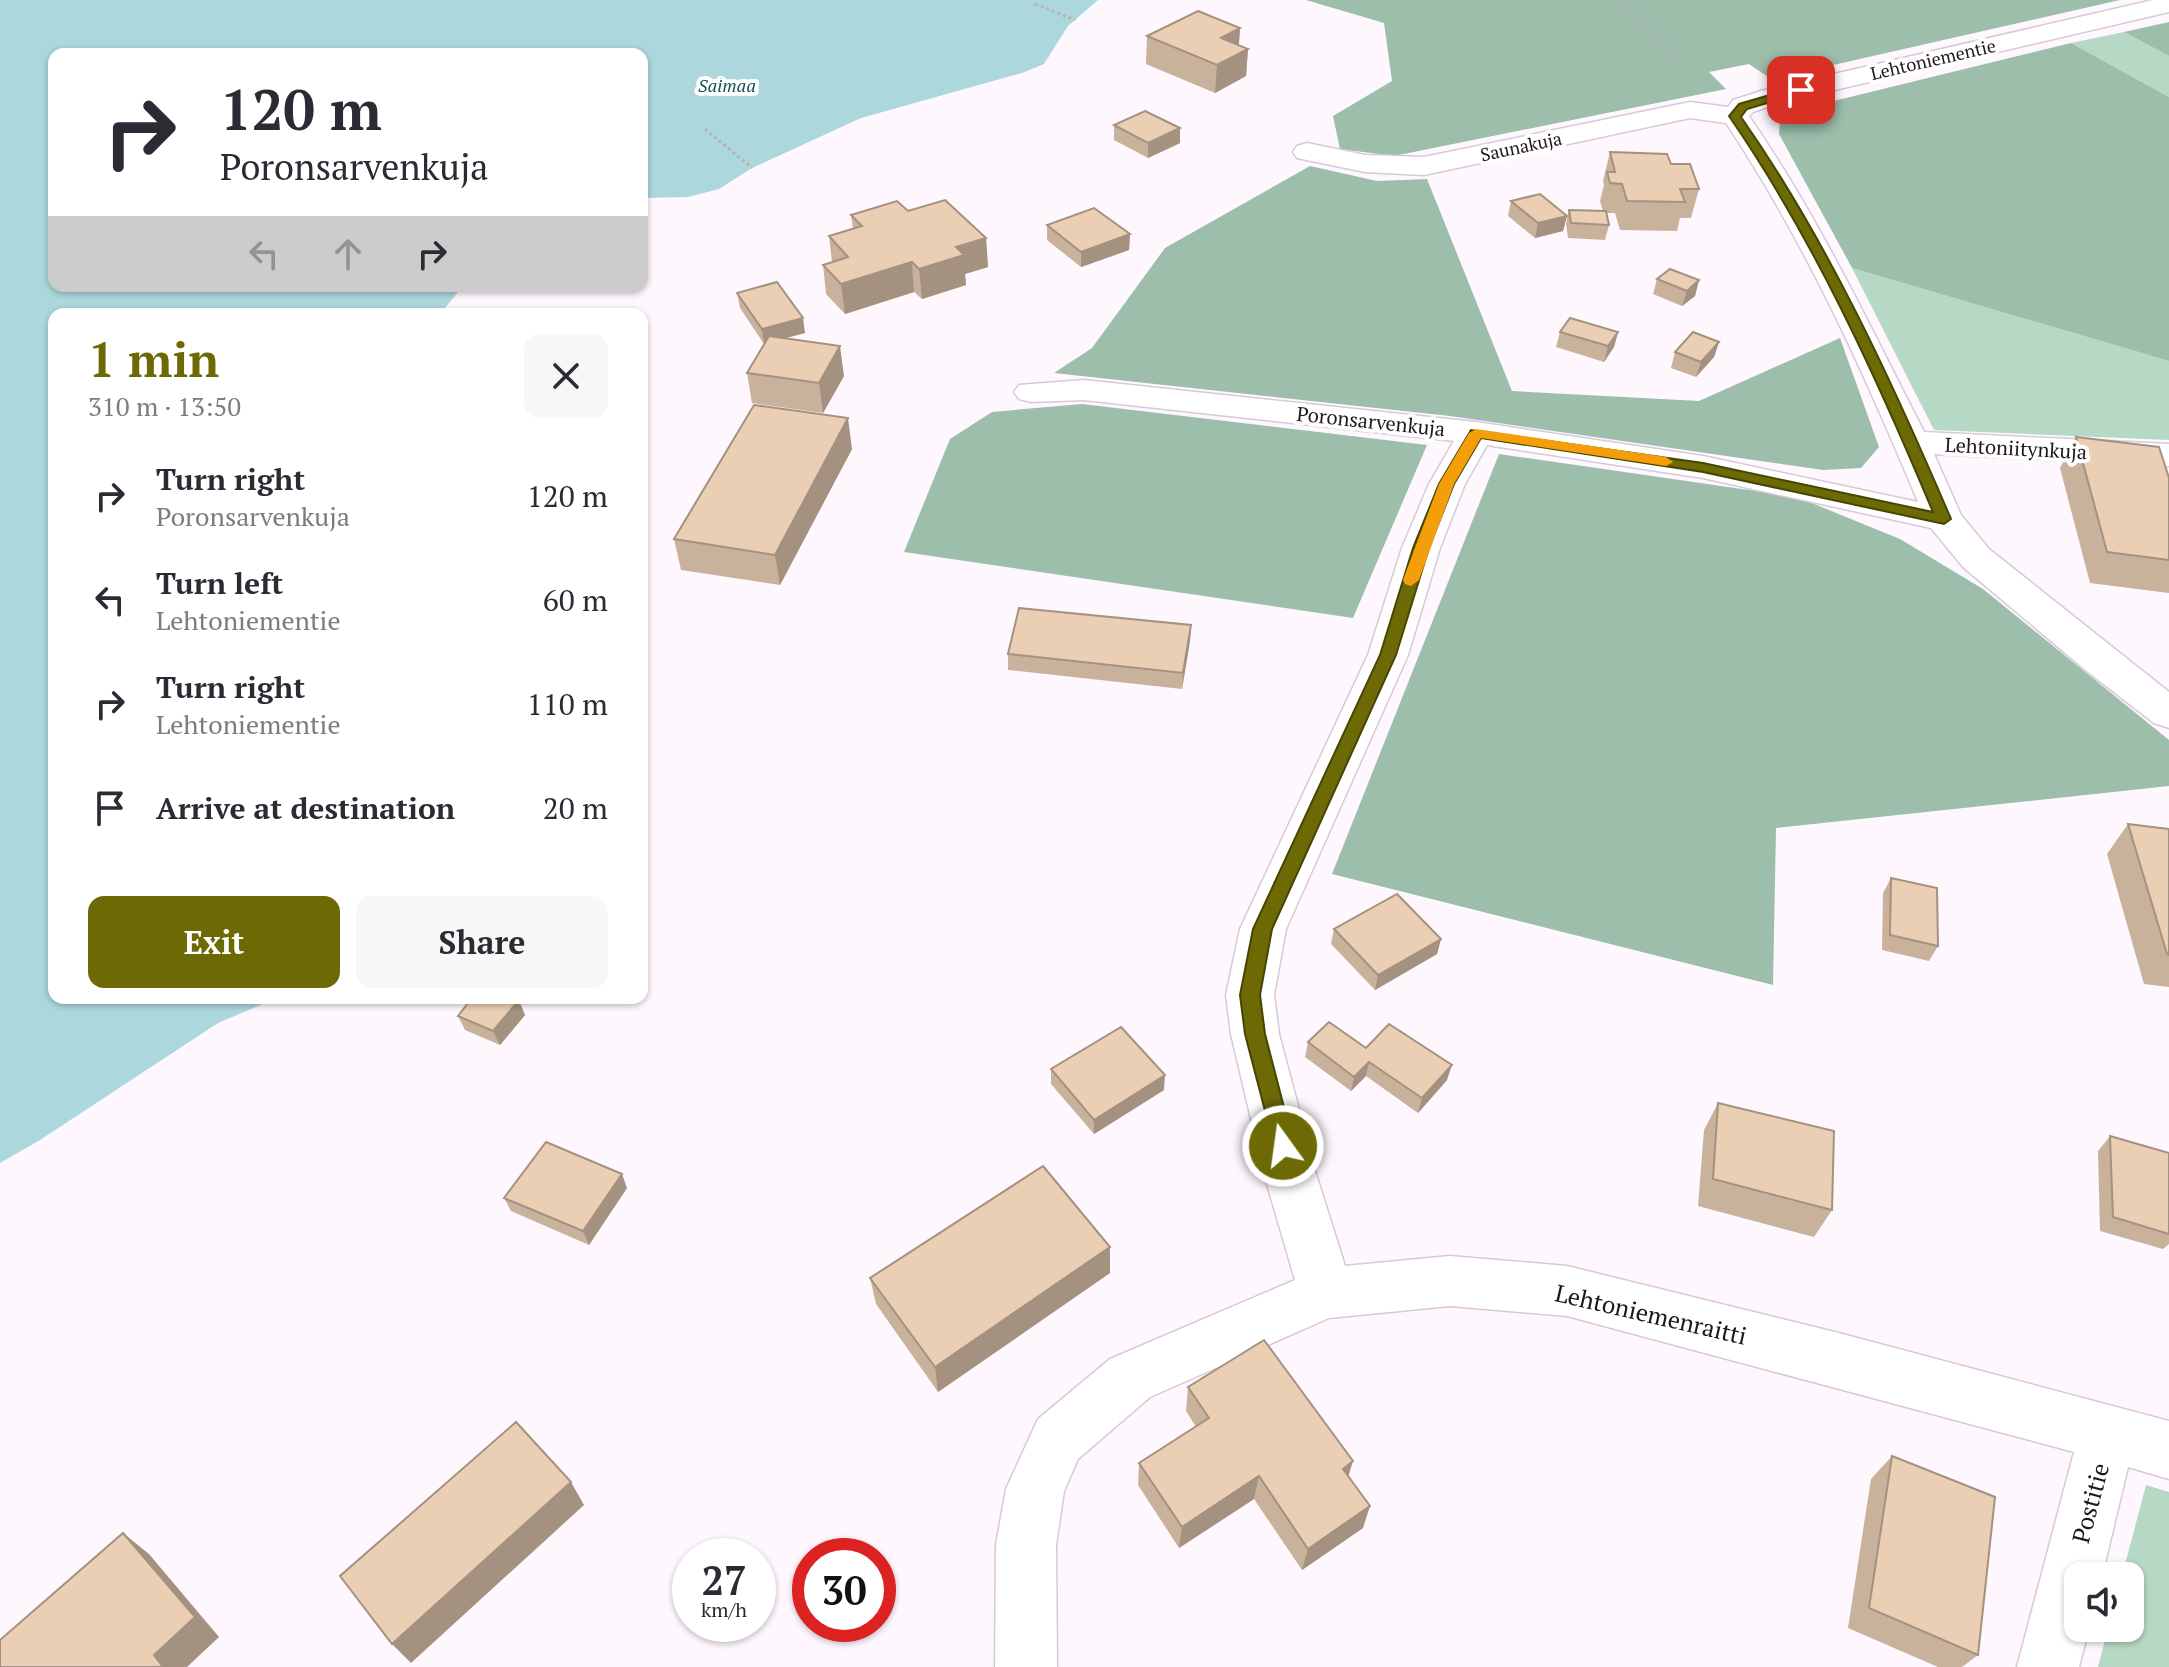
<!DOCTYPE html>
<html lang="en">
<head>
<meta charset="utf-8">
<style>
	:root { --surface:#fff; --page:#f7f7f7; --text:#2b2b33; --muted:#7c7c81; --accent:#6d6a06 }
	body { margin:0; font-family:"PT Serif",serif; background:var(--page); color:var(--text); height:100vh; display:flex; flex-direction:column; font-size:30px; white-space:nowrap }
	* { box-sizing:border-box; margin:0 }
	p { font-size:26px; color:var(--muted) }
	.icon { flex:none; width:44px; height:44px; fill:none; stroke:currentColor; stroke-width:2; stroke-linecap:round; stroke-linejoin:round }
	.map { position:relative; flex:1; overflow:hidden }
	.sheet { position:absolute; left:48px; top:308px; width:600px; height:696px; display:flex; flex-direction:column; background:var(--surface); border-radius:16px; box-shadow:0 2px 6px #0004 }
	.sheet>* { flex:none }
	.top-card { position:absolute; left:48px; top:48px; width:600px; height:244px; border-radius:16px; box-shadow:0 2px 6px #0004; background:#fff; color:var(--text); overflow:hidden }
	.controls { position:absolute; left:2064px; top:1562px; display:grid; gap:16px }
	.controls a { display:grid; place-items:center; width:80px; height:80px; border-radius:16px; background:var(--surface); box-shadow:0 2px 6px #0004; font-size:40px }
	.speed { position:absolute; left:672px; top:1538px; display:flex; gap:16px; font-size:40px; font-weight:700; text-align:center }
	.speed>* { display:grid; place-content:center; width:104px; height:104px; border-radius:50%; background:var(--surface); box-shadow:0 2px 6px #0004; line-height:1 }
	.speed small { font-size:20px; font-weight:400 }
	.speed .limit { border:12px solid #d22; background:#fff; color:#111 }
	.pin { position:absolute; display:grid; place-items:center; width:68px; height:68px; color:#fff; margin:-34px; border-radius:16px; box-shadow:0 4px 12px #0006 }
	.me { position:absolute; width:88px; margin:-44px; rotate:346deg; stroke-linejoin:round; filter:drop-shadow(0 0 6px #0008) }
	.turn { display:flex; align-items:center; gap:28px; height:168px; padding:0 40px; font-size:36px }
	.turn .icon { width:104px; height:104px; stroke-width:2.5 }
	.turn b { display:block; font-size:56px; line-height:68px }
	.lanes { display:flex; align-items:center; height:76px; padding:0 40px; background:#0003; justify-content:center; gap:40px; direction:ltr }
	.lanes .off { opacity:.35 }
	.round { display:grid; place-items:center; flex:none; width:84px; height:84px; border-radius:16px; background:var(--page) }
	.headline { display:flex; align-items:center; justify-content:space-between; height:136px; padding:0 40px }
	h1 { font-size:48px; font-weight:800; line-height:60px; color:var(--accent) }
	.primary-button { display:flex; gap:16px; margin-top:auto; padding:16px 40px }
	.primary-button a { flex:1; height:92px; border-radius:16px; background:var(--accent); color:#fff; font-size:32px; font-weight:800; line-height:92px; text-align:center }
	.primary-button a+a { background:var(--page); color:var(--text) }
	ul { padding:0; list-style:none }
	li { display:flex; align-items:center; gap:24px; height:104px; padding:0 40px }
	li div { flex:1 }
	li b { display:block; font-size:30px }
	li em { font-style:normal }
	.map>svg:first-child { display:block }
	.green { fill:#b6d9c5 }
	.forest { fill:#9cbeab }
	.water { fill:#acd7dd }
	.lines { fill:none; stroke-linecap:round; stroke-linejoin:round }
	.street-casing { stroke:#d9c8da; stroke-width:3 }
	.path { stroke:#b8b1b8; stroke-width:3; stroke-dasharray:3 3; stroke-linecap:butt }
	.street { fill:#fff; fill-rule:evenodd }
	.wall { fill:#c9b29c }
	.shaded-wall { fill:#a4917f }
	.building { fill:#eacfb5; stroke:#a4917f; stroke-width:2 }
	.route { fill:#6d6a06; stroke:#474504; stroke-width:2 }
	.slow { fill:#f59e0b }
	.labels { text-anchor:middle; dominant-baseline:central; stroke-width:8; stroke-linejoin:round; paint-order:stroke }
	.far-street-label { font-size:18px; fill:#1e181e; stroke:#fff }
	.far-water-label { font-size:18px; font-style:italic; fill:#135158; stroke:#fff }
	.street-label { font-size:20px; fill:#1e181e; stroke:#fff }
	.near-street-label { font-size:24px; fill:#1e181e; stroke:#fff }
</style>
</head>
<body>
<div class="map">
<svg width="2169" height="1667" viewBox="0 0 2169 1667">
	<rect width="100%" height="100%" fill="#fef7fe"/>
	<g class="green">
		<path d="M2124,32L2169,56V97L2071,43Z"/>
		<path d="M1852,268L2169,361V440L1934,430Z"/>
		<path d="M2146,1485L2169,1492V1667H2098L2108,1628H2130V1576H2122Z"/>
	</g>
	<g class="forest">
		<path d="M1306,0H2120L1771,79L1749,64L1709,72L1726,89L1394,156L1340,149L1333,116L1392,81L1384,23Z"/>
		<path d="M2169,22V56L2124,32Z"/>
		<path d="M2071,43L2169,97V361L1852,268L1779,134L1780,120L1797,110Z"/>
		<path d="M1310,166L1377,181L1427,179L1512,391L1699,401L1840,338L1879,447L1861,468L1823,470L1450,416L1054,373L1092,348L1165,248Z"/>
		<path d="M1082,404L1427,445L1353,618L904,552L950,439L992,412Z"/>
		<path d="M1499,454L1797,497L1900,539L1983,589L2169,740V786L1776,828L1773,985L1332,874Z"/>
	</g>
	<path class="water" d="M0,0H1098L1068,26L1044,64L1022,73L861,118L752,168L719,189L688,197L642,198V54H54V286H463L440,314H54V998H277L218,1023L40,1140L0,1163Z"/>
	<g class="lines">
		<g class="street-casing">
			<path id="street" d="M2153,0H2169V12L1779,103L1753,112L1749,116C1818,216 1869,324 1924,432L2169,444V466L1934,454L1961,515L1989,549L2169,692V728L2154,723L2088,672L1963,567L1931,528L1703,478L1487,445L1465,484L1440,548L1408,655L1286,929L1274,995L1279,1034L1316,1174L1345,1266L1450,1256L1567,1266L1835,1332L2169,1421V1479L2128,1467L2102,1576H2078V1628H2089L2079,1667H2017L2074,1452L1567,1316L1450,1306L1329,1318L1150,1397L1078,1459L1064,1491L1056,1545L1057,1667H995L996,1545L1006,1489L1038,1419L1110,1359L1295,1280L1264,1174L1231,1034L1226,995L1240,929L1368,655L1402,548L1429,484L1454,441L1084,400L1031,402L1019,399L1014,392L1019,385L1084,380L1476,422L1703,456L1918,502C1864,372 1804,240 1726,123L1690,118L1424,175L1365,172L1297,158L1293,152L1297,146L1307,143L1365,155L1424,157L1690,102L1728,107L1733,100L1761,91Z"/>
		</g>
		<g class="path">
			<path d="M1623,0L1689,68"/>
			<path d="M1035,4L1075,20"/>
			<path d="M705,129L752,168"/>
		</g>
		<use href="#street" class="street"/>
	</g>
	<g class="wall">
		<path d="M1240,28L1239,45L1248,49L1246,76L1215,93L1146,64L1147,36Z"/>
		<path d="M1114,125L1180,128V143L1148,158L1114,140Z"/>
		<path d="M1610,152L1671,164L1699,189L1691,218H1680L1677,231L1620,230L1615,213H1607L1609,225L1605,240L1568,238L1566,224L1569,210L1603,211L1600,201L1604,185L1603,181Z"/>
		<path d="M1511,201L1567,216L1563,231L1535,238L1508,216Z"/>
		<path d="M908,211L986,238L988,267L965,274L966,285L922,299L914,292L845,314L826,294L823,265L832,262L829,236L853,229L851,215Z"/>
		<path d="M1047,225L1130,234L1129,250L1081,267L1047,240Z"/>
		<path d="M1657,279L1699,280L1695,296L1682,306L1653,294Z"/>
		<path d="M737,293L805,333L784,338L844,376L823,413L752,403L747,373L764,344L740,308Z"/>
		<path d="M1560,332H1618L1614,347L1604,362L1556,347Z"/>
		<path d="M1719,342L1714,357L1696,377L1671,368L1675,352Z"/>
		<path d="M2076,437L2169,478V593L2090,583L2060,468Z"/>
		<path d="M852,449L780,585L681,570L674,539Z"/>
		<path d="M1191,625L1190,641L1182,689L1008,670V654Z"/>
		<path d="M2128,824L2169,829V987L2144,984L2107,854Z"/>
		<path d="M1891,878L1938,946L1929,961L1882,950L1883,893Z"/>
		<path d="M1334,929L1441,939L1437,954L1375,990L1331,944Z"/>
		<path d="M525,1015L500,1045L465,1030L458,1016Z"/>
		<path d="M1308,1042L1366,1048L1447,1080L1418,1113L1366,1076L1351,1091L1305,1057Z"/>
		<path d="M1051,1069L1164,1090L1094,1134L1051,1084Z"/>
		<path d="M1718,1103L1832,1210L1814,1237L1698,1206L1704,1130Z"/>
		<path d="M2110,1136L2169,1153V1244L2163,1249L2100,1231L2098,1151Z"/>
		<path d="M627,1188L589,1245L511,1211L504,1198Z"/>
		<path d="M1110,1273L938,1392L876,1304L870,1278Z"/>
		<path d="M1188,1387L1348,1476L1363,1528L1302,1570L1254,1499L1179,1548L1138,1485L1139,1463L1196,1427L1186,1411Z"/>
		<path d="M1892,1456L1978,1655L1962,1667H1938L1848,1628L1871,1479Z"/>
	</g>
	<g class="shaded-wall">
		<path d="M1240,28L1238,54L1248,49L1246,76L1215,93L1217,65L1221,38Z"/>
		<path d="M1180,128V143L1148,158V143Z"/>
		<path d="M1567,216L1563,231L1535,238L1538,223Z"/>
		<path d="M1130,234L1129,250L1081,267V252Z"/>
		<path d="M986,238L988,267L965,274L966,285L922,299L919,269L956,247Z"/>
		<path d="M912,262L914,292L845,314L841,284Z"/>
		<path d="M1699,280L1695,296L1682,306L1687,291Z"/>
		<path d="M803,318L805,333L764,344L762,329Z"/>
		<path d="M1618,332L1614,347L1604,362L1608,346Z"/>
		<path d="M1719,342L1714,357L1696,377L1701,362Z"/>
		<path d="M840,346L844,376L823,413L819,383Z"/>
		<path d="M848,418L852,449L780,585L775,555Z"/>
		<path d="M1191,625L1190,641L1182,689L1183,673Z"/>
		<path d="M1441,939L1437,954L1375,990L1378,975Z"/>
		<path d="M519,1000L525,1015L500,1045L493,1031Z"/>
		<path d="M1369,1062L1366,1076L1351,1091L1354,1077Z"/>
		<path d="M1452,1065L1447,1080L1418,1113L1422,1098Z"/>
		<path d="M1165,1075L1164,1090L1094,1134V1120Z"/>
		<path d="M622,1174L627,1188L589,1245L583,1231Z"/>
		<path d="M1110,1247V1273L938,1392L935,1367Z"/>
		<path d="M1353,1461L1346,1484L1343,1469Z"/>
		<path d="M1259,1476L1254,1499L1179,1548L1182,1527Z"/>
		<path d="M571,1482L584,1505L411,1663L392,1644Z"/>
		<path d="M1370,1506L1363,1528L1302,1570L1308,1549Z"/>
		<path d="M123,1533L149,1554L219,1637L187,1667H163L154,1655Z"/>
	</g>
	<g class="building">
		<path d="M1198,11L1240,28L1221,38L1248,49L1217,65L1147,36Z"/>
		<path d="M1145,111L1180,128L1148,143L1114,125Z"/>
		<path d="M1610,152L1667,154L1671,164H1690L1699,189H1680L1685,202L1627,201L1622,184L1610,183L1607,172H1615Z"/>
		<path d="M1540,194L1567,216L1538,223L1511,201Z"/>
		<path d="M945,200L986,238L956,247L964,255L919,269L912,262L841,284L823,265L848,257L829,236L862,226L851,215L897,201L908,211Z"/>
		<path d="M1094,208L1130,234L1081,252L1047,225Z"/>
		<path d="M1569,210L1606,211L1609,225L1571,223Z"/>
		<path d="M1670,269L1699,280L1687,291L1657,279Z"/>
		<path d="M777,282L803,318L762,329L737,293Z"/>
		<path d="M1570,318L1618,332L1608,346L1560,332Z"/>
		<path d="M1693,332L1719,342L1701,362L1675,352Z"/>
		<path d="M769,336L840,346L819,383L747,373Z"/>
		<path d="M754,405L848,418L775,555L674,539Z"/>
		<path d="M2076,437L2159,447L2169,478V560L2107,552Z"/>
		<path d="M1019,608L1191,625L1183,673L1008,654Z"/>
		<path d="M2128,824L2169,829V955L2167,954Z"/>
		<path d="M1891,878L1937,888L1938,946L1890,935Z"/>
		<path d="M1397,894L1441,939L1378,975L1334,929Z"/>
		<path d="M472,998H514L519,1000L493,1031L458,1016Z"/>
		<path d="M1329,1022L1366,1048L1389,1024L1452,1065L1422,1098L1369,1062L1354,1077L1308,1042Z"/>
		<path d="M1121,1027L1165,1075L1094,1120L1051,1069Z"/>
		<path d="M1718,1103L1834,1131L1832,1210L1713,1179Z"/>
		<path d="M2110,1136L2169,1153V1234L2113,1217Z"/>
		<path d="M546,1142L622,1174L583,1231L504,1198Z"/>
		<path d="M1043,1166L1110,1247L935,1367L870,1278Z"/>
		<path d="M1264,1340L1353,1461L1343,1469L1370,1506L1308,1549L1259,1476L1182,1527L1139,1463L1209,1418L1188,1387Z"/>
		<path d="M516,1422L571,1482L392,1644L340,1576Z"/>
		<path d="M1892,1456L1995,1497L1978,1655L1869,1608Z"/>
		<path d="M123,1533L195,1617L154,1655L163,1667H0V1640Z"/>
	</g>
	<path class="route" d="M1801,86L1805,87V92L1747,109L1741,117C1827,240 1892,381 1951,519L1944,524L1703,472L1481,438L1454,484L1429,548L1396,655L1272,929L1260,995L1265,1034L1294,1146L1290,1153L1283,1155L1276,1153L1245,1034L1240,995L1253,929L1380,655L1413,548L1439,484L1471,430L1703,463L1933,512C1876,376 1813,238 1729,116L1739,104Z"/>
	<path class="slow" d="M1476,429L1666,457L1673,462L1666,466L1481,438L1454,484L1419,580L1411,586L1405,584L1403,580L1439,484L1469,433Z"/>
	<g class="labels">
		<g class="far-street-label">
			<text transform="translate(1933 59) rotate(-13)">Lehtoniementie</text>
			<text transform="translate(1521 146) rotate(-12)">Saunakuja</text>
		</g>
		<g class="far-water-label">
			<text x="727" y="85">Saimaa</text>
		</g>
		<g class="street-label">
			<text transform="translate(1371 421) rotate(6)">Poronsarvenkuja</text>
			<text transform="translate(2016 448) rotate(3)">Lehtoniitynkuja</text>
		</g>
		<g class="near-street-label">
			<text transform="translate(1651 1314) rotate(13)">Lehtoniemenraitti</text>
			<text transform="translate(2090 1503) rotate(-75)">Postitie</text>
		</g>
	</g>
</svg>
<div class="controls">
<a><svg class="icon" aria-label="sound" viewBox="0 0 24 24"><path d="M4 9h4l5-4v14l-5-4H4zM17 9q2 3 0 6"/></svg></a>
</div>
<div class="speed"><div>27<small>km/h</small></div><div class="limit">30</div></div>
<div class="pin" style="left:1801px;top:90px;background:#d93025"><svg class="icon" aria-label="arrive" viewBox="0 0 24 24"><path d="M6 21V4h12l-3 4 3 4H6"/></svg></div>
<svg class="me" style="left:1283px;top:1146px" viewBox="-20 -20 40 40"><circle r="17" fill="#6d6a06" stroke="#fff" stroke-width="3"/><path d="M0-11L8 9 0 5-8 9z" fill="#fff"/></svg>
<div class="top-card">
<div class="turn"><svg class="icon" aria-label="right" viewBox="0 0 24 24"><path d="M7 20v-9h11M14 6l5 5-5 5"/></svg><div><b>120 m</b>Poronsarvenkuja</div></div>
<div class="lanes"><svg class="icon off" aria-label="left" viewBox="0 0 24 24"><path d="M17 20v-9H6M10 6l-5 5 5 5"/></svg><svg class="icon off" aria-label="ahead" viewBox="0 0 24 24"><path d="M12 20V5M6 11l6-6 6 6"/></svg><svg class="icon" aria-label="right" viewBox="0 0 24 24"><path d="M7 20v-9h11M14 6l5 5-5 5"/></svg></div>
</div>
<section class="sheet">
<div class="headline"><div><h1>1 min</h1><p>310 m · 13:50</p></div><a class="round"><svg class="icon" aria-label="close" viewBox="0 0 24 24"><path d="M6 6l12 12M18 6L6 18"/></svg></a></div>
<ul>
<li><svg class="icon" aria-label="right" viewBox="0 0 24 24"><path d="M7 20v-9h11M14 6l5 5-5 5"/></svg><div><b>Turn right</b><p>Poronsarvenkuja</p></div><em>120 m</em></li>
<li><svg class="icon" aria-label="left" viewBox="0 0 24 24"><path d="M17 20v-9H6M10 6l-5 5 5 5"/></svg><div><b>Turn left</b><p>Lehtoniementie</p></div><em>60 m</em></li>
<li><svg class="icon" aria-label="right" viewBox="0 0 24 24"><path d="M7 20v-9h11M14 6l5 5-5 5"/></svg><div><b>Turn right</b><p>Lehtoniementie</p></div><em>110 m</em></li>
<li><svg class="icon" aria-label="arrive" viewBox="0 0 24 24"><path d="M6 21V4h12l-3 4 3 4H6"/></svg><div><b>Arrive at destination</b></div><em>20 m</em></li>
</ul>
<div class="primary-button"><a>Exit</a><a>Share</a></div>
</section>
</div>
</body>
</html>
